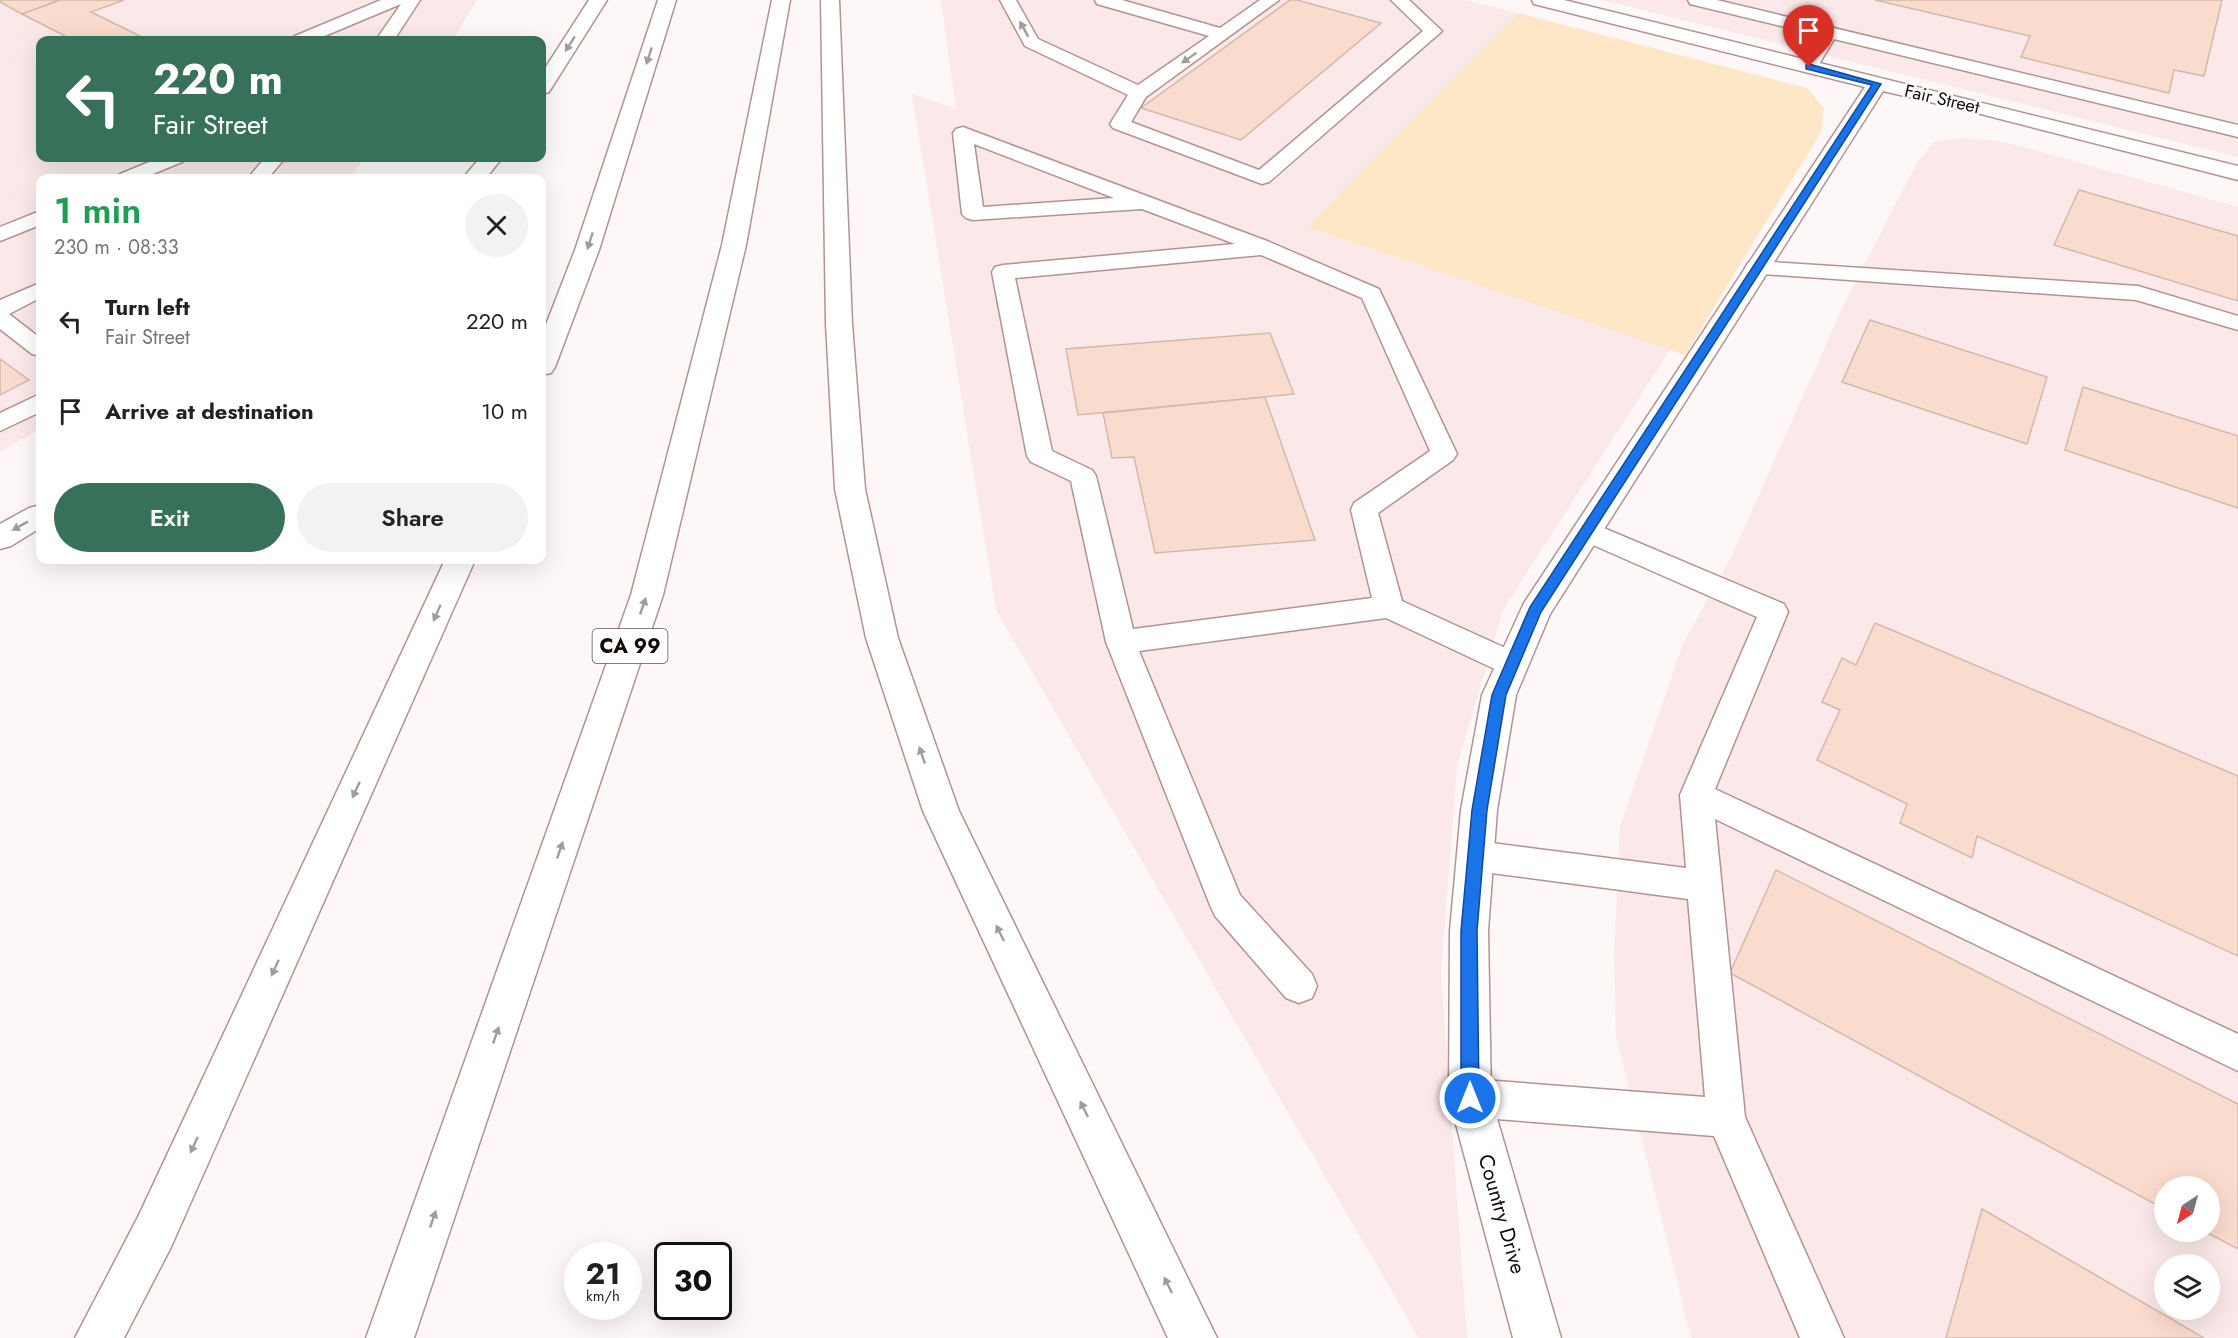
<!DOCTYPE html>
<html lang="en">
<head>
<meta charset="utf-8">
<style>
	:root { --surface:#fff; --page:#f2f2f2; --text:#222; --muted:#767676; --accent:#38715a }
	body { margin:0; font-family:Jost,sans-serif; background:var(--page); color:var(--text); height:100vh; display:flex; flex-direction:column; font-size:22px; white-space:nowrap }
	* { box-sizing:border-box; margin:0 }
	p { font-size:20px; color:var(--muted) }
	.icon { flex:none; width:33px; height:33px; fill:none; stroke:currentColor; stroke-width:2; stroke-linecap:round; stroke-linejoin:round }
	.map { position:relative; flex:1; overflow:hidden }
	.side { position:absolute; left:36px; top:174px; width:510px; height:390px; display:flex; flex-direction:column; background:var(--surface); border-radius:12px; box-shadow:0 6px 24px #0002 }
	.side>* { flex:none }
	.top-card { position:absolute; left:36px; top:36px; width:510px; height:126px; border-radius:12px; box-shadow:0 6px 24px #0002; background:#38715a; color:#fff; overflow:hidden }
	.needle { width:39px; rotate:216deg }
	.tools { position:absolute; left:2154px; top:1176px; display:grid; gap:12px }
	.tools a { display:grid; place-items:center; width:66px; height:66px; border-radius:50%; background:var(--surface); box-shadow:0 6px 24px #0002; font-size:30px }
	.speed { position:absolute; left:564px; top:1242px; display:flex; gap:12px; font-size:30px; font-weight:700; text-align:center }
	.speed>* { display:grid; place-content:center; width:78px; height:78px; border-radius:50%; background:var(--surface); box-shadow:0 6px 24px #0002; line-height:1 }
	.speed small { font-size:15px; font-weight:400 }
	.speed .limit { border:3px solid #111; border-radius:9px; background:#fff; color:#111 }
	.pin { position:absolute; display:grid; place-items:center; width:51px; height:51px; color:#fff; margin:-62px -26px; border-radius:50% 50% 50% 0; rotate:-45deg; box-shadow:0 0 6px #0007 }
	.pin .icon { rotate:45deg }
	.me { position:absolute; width:66px; margin:-33px; rotate:0deg; stroke-linejoin:round; filter:drop-shadow(0 0 4px #0008) }
	.turn { display:flex; align-items:center; gap:21px; height:126px; padding:0 18px; font-size:27px }
	.turn .icon { width:78px; height:78px; stroke-width:2.5 }
	.turn b { display:block; font-size:42px; line-height:51px }
	.round { display:grid; place-items:center; flex:none; width:63px; height:63px; border-radius:32px; background:var(--page) }
	.summary { display:flex; align-items:center; justify-content:space-between; height:102px; padding:0 18px }
	h1 { font-size:36px; font-weight:600; line-height:45px; color:#1e9e55 }
	.cta { display:flex; gap:12px; margin-top:auto; padding:12px 18px }
	.cta a { flex:1; height:69px; border-radius:36px; background:var(--accent); color:#fff; font-size:24px; font-weight:600; line-height:69px; text-align:center }
	.cta a+a { background:var(--page); color:var(--text) }
	ul { padding:0; list-style:none }
	li { display:flex; align-items:center; gap:18px; height:90px; padding:0 18px }
	li div { flex:1 }
	li b { display:block; font-size:22px }
	li em { font-style:normal }
	.map>svg:first-child { display:block }
	.built { fill:#fae9e8; fill-rule:evenodd }
	.green { fill:#fee7c7 }
	.building { fill:#fadcce; stroke:#d4b8ab; stroke-width:1.5 }
	.lines { fill:none; stroke-linecap:round; stroke-linejoin:round }
	.lane-casing { stroke:#b29392; stroke-width:3 }
	.street-casing { stroke:#b29392; stroke-width:3 }
	.highway-casing { stroke:#b29392; stroke-width:3 }
	.lane { fill:#fff; fill-rule:evenodd }
	.street { fill:#fff; fill-rule:evenodd }
	.highway { fill:#fff; fill-rule:evenodd }
	.oneway { fill:#a29d9d }
	.route { fill:#1a73e8; stroke:#114b97; stroke-width:1.5 }
	.labels { text-anchor:middle; dominant-baseline:central; stroke-width:5; stroke-linejoin:round; paint-order:stroke }
	.far-street-label { font-size:18px; fill:#160b0b; stroke:#fff }
	.shield { fill:#fff; stroke:#5c5454; stroke-width:1.5 }
	.shield-label { font-size:20px; font-weight:bold; fill:#160b0b }
	.street-label { font-size:21px; fill:#160b0b; stroke:#fff }
</style>
</head>
<body>
<div class="map">
<svg width="2238" height="1338" viewBox="0 0 2238 1338">
	<rect width="100%" height="100%" fill="#fef7f7"/>
	<g class="built">
		<path d="M0,0H477L453,40H40V158H365L349,178H40V429L0,452Z"/>
		<path d="M941,0H1466L1518,13L1308,227L1670,350L1503,610L1457,766L1441,973L1467,1338H1419L996,610L912,94L956,109Z"/>
		<path d="M1602,0H2238V157Z"/>
		<path d="M1960,138L2002,141L2238,207V1338H1691L1616,1035L1614,956L1620,827L1683,644L1733,553L1844,304L1918,161L1934,142ZM2164,1186H2210V1232H2164ZM2164,1264H2210V1310H2164Z"/>
	</g>
	<path class="green" d="M1518,13L1807,88L1824,108L1821,132L1685,355L1307,227Z"/>
	<g class="building">
		<path d="M0,0H60L22,14L0,2Z"/>
		<path d="M60,0H124L91,12L148,40H73L22,14Z"/>
		<path d="M1290,0H1297L1381,23L1241,140L1141,108Z"/>
		<path d="M1875,0H2222L2204,76L2174,70L2169,93L2021,57L2030,36Z"/>
		<path d="M2079,190L2238,236V301L2054,245Z"/>
		<path d="M1870,320L2047,377L2027,444L1842,382Z"/>
		<path d="M1270,333L1294,394L1078,415L1066,349Z"/>
		<path d="M0,359L29,380L0,395Z"/>
		<path d="M2083,387L2238,436V508L2065,450Z"/>
		<path d="M1265,397L1315,540L1155,553L1134,457L1112,458L1103,413Z"/>
		<path d="M1875,623L2238,776V956L1977,836L1972,858L1900,823L1907,804L1817,760L1840,710L1822,702L1842,658L1856,665Z"/>
		<path d="M1776,870L2238,1104V1249L2206,1232H2210V1186H2164V1209L1730,973Z"/>
		<path d="M1982,1209L2204,1338H1946Z"/>
	</g>
	<g class="lines">
		<g class="lane-casing">
			<g id="lane">
				<path d="M381,0H420L394,40H376L401,4L315,40H292L295,36Z"/>
				<path d="M1000,0H1016L1038,39L1138,85L1209,36L1097,4L1095,0H1122L1220,28L1260,0H1279L1146,97L1131,122L1259,170L1423,31L1391,0H1409L1442,31L1269,182L1262,184L1113,128L1110,124L1128,95L1025,46Z"/>
				<path d="M1688,0H1717L2238,125V137L1834,39L1815,71H1803L1800,67L1819,35L1690,4Z"/>
				<path d="M963,127L1267,241L1379,289L1457,454L1453,460L1378,513L1402,601L1523,656L1527,664L1523,672L1512,676L1501,672L1386,618L1139,651L1240,895L1312,974L1317,986L1312,998L1299,1003L1286,998L1215,916L1210,905L1106,642L1071,481L1031,462L1027,456L992,272L995,267L1003,265L1235,244L1142,209L973,220L966,218L962,214L953,133L956,129ZM974,144L1114,198L983,207ZM1261,255L1362,298L1430,451L1354,503L1351,510L1372,598L1133,629L1096,476L1092,470L1052,451L1015,278Z"/>
				<path d="M159,158H185L182,162L143,178H117L120,174Z"/>
				<path d="M265,158H285L268,178H248Z"/>
				<path d="M40,211V225L0,241V227Z"/>
				<path d="M1756,261L2138,286L2238,316V330L2136,300L1748,273L1745,268L1748,263Z"/>
				<path d="M40,283V298L9,314L40,338V356L32,354L0,329V300Z"/>
				<path d="M40,394V412L0,431V413Z"/>
				<path d="M1587,521L1784,604L1788,612L1715,789L2238,1034V1071L1715,819L1745,1117L1844,1338H1800L1714,1136L1470,1117L1456,1111L1451,1098L1456,1085L1470,1079L1705,1097L1688,899L1476,871L1464,866L1459,856L1464,846L1476,841L1686,868L1680,795L1757,617L1577,538L1573,531L1577,524Z"/>
			</g>
		</g>
		<g class="street-casing">
			<path id="street" d="M1532,0H1564L2238,166V180L1973,112L1883,91L1550,614L1516,695L1497,810L1488,931L1491,1098L1561,1338H1513L1449,1098L1450,931L1461,810L1482,695L1524,603L1865,87L1534,4Z"/>
		</g>
		<g class="highway-casing">
			<g id="highway">
				<path d="M589,0H607L549,92L542,94V73Z"/>
				<path d="M658,0H676L599,250L555,367L551,373L542,375V335L575,250Z"/>
				<path d="M772,0H790L746,245L663,595L414,1338H366L631,595L722,245Z"/>
				<path d="M821,0H839L852,324L865,489L898,638L959,811L1217,1338H1168L923,811L866,638L835,489L826,324Z"/>
				<path d="M480,158H502L486,178H463Z"/>
				<path d="M40,505V528L11,546L0,549V524L29,508Z"/>
				<path d="M445,560H475L171,1247L124,1338H75L139,1215Z"/>
			</g>
		</g>
		<use href="#lane" class="lane"/>
		<use href="#street" class="street"/>
		<use href="#highway" class="highway"/>
	</g>
	<defs><path id="oneway-solid" d="M-6-.8H1V-3.2L6.5 0L1 3.2V.8H-6Z" transform="scale(1.5)"/></defs>
	<g class="oneway">
		<use href="#oneway-solid" transform="translate(1024 29) rotate(-119)"/>
		<use href="#oneway-solid" transform="translate(570 44) rotate(122)"/>
		<use href="#oneway-solid" transform="translate(649 56) rotate(108)"/>
		<use href="#oneway-solid" transform="translate(1189 58) rotate(145)"/>
		<use href="#oneway-solid" transform="translate(590 241) rotate(108)"/>
		<use href="#oneway-solid" transform="translate(20 526) rotate(151)"/>
		<use href="#oneway-solid" transform="translate(643 606) rotate(-71)"/>
		<use href="#oneway-solid" transform="translate(437 613) rotate(114)"/>
		<use href="#oneway-solid" transform="translate(922 755) rotate(-109)"/>
		<use href="#oneway-solid" transform="translate(356 790) rotate(115)"/>
		<use href="#oneway-solid" transform="translate(560 850) rotate(-71)"/>
		<use href="#oneway-solid" transform="translate(1000 933) rotate(-116)"/>
		<use href="#oneway-solid" transform="translate(275 968) rotate(115)"/>
		<use href="#oneway-solid" transform="translate(496 1035) rotate(-71)"/>
		<use href="#oneway-solid" transform="translate(1084 1109) rotate(-116)"/>
		<use href="#oneway-solid" transform="translate(194 1145) rotate(115)"/>
		<use href="#oneway-solid" transform="translate(433 1219) rotate(-71)"/>
		<use href="#oneway-solid" transform="translate(1168 1285) rotate(-116)"/>
	</g>
	<path class="route" d="M1809,64L1881,84L1541,612L1506,695L1487,810L1477,931L1479,1098L1476,1104L1470,1106L1464,1104L1461,1098V931L1472,810L1492,695L1530,607L1872,85L1806,69V65Z"/>
	<g class="labels">
		<g class="far-street-label">
			<text transform="translate(1942 99) rotate(13)">Fair Street</text>
		</g>
		<rect class="shield" x="592.5" y="629" width="75" height="34" rx="4.5"/>
		<g class="shield-label">
			<text x="630" y="646">CA 99</text>
		</g>
		<g class="street-label">
			<text transform="translate(1502 1214) rotate(74)">Country Drive</text>
		</g>
	</g>
</svg>
<div class="tools">
<a><svg class="needle" viewBox="-14 -14 28 28"><path d="M0-13l5 13h-10z" fill="#e53935"/><path d="M0 13l5-13h-10z" fill="#767676"/></svg></a>
<a><svg class="icon" aria-label="layers" viewBox="0 0 24 24"><path d="M12 4l9 5-9 5-9-5zM3 14l9 5 9-5"/></svg></a>
</div>
<div class="speed"><div>21<small>km/h</small></div><div class="limit">30</div></div>
<div class="pin" style="left:1809px;top:67px;background:#d93025"><svg class="icon" aria-label="arrive" viewBox="0 0 24 24"><path d="M6 21V4h12l-3 4 3 4H6"/></svg></div>
<svg class="me" style="left:1470px;top:1098px" viewBox="-20 -20 40 40"><circle r="17" fill="#1a73e8" stroke="#fff" stroke-width="3"/><path d="M0-11L8 9 0 5-8 9z" fill="#fff"/></svg>
<div class="top-card">
<div class="turn"><svg class="icon" aria-label="left" viewBox="0 0 24 24"><path d="M17 20v-9H6M10 6l-5 5 5 5"/></svg><div><b>220 m</b>Fair Street</div></div>
</div>
<section class="side">
<div class="summary"><div><h1>1 min</h1><p>230 m · 08:33</p></div><a class="round"><svg class="icon" aria-label="close" viewBox="0 0 24 24"><path d="M6 6l12 12M18 6L6 18"/></svg></a></div>
<ul>
<li><svg class="icon" aria-label="left" viewBox="0 0 24 24"><path d="M17 20v-9H6M10 6l-5 5 5 5"/></svg><div><b>Turn left</b><p>Fair Street</p></div><em>220 m</em></li>
<li><svg class="icon" aria-label="arrive" viewBox="0 0 24 24"><path d="M6 21V4h12l-3 4 3 4H6"/></svg><div><b>Arrive at destination</b></div><em>10 m</em></li>
</ul>
<div class="cta"><a>Exit</a><a>Share</a></div>
</section>
</div>
</body>
</html>
